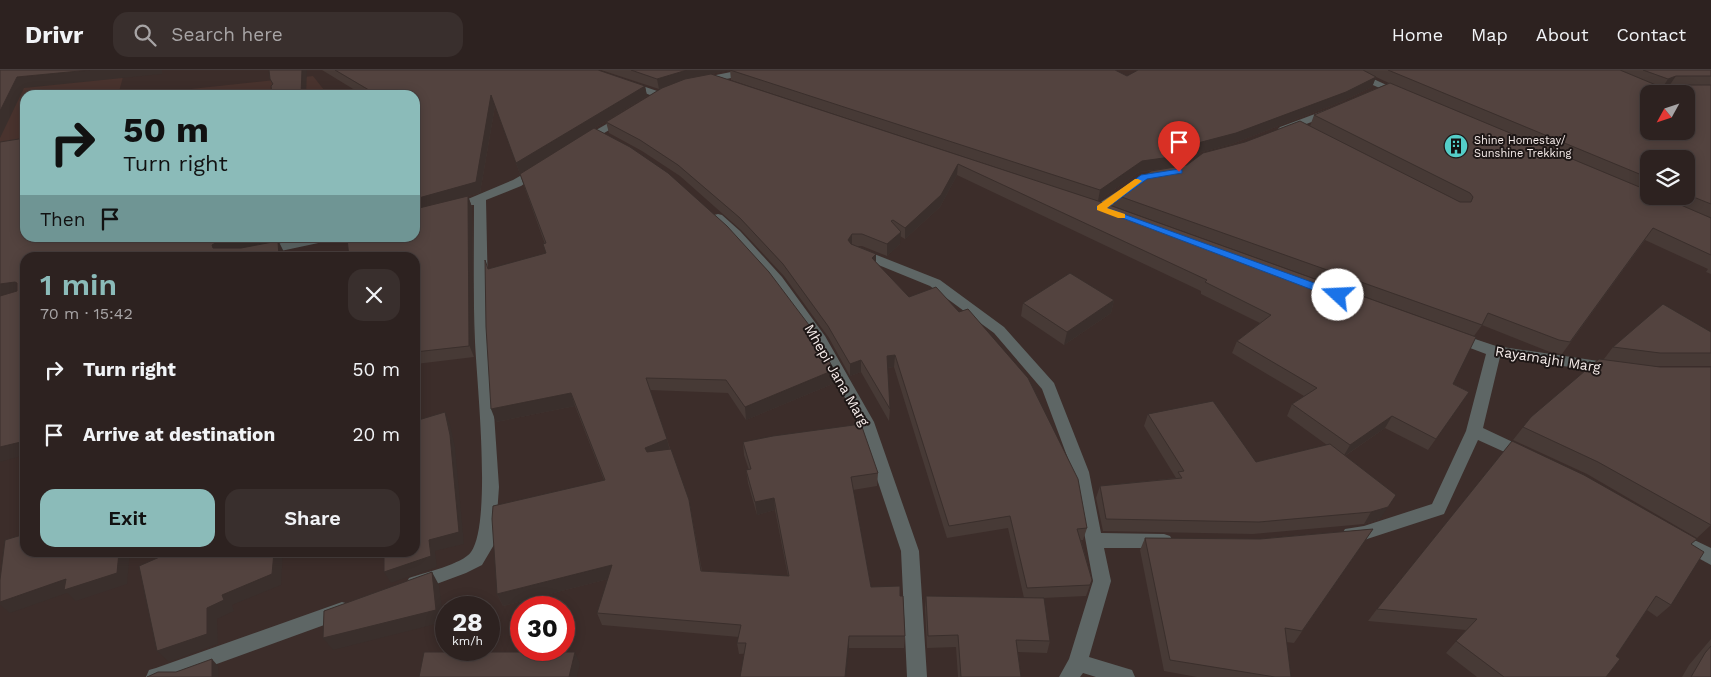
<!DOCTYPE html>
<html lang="en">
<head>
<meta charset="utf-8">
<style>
	:root { --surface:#2d2220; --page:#392f2d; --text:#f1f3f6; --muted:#a7a4a5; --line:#483f3e; --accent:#8bbbb9 }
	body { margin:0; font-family:"Work Sans",sans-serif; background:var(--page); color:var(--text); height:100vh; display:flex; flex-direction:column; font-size:19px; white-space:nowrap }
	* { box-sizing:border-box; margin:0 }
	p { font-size:16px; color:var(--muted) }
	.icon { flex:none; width:28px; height:28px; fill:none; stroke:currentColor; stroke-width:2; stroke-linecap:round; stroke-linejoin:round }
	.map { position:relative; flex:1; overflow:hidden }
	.sheet { position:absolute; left:20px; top:182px; width:400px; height:305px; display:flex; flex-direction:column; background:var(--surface); border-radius:15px; box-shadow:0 2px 12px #0003,0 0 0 1px var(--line) }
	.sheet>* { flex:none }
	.banner { position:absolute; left:20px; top:20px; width:400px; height:152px; border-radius:15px; box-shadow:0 2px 12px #0003,0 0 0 1px var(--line); background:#8bbbb9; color:#111; overflow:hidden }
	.needle { width:32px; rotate:230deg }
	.controls { position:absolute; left:1640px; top:15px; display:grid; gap:10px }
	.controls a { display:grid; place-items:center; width:55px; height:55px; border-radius:10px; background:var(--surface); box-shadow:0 2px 12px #0003,0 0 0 1px var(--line); font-size:25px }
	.speed { position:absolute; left:435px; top:526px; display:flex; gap:10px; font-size:25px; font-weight:700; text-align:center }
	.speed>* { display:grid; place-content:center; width:65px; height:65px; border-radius:50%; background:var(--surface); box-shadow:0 2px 12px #0003,0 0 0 1px var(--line); line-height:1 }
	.speed small { font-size:12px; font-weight:400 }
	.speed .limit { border:8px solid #d22; background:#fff; color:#111 }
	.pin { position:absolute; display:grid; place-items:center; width:42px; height:42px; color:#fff; margin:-51px -21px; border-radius:50% 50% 50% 0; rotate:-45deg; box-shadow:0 0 5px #0007 }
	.pin .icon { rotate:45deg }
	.me { position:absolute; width:55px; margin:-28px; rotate:290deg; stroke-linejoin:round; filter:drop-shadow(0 0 4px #0008) }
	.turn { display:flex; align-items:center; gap:18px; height:105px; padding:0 20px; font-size:22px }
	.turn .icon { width:65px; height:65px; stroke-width:2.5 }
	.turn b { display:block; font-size:35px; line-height:42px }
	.then { display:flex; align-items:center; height:48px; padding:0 20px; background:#0003; gap:10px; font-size:19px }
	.round { display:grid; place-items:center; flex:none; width:52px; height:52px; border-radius:15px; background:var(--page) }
	.head { display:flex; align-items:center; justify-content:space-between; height:85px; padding:0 20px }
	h1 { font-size:30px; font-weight:600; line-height:38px; color:var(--accent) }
	.button { display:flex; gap:10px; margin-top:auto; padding:10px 20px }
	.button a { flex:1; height:58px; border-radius:15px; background:var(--accent); color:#111; font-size:20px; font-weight:600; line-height:58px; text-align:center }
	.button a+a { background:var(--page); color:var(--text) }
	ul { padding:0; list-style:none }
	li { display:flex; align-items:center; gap:15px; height:65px; padding:0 20px }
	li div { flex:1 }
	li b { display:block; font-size:19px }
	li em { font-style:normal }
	header { display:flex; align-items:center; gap:30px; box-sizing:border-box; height:70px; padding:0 25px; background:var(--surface); border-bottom:1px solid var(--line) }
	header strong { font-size:24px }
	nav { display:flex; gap:28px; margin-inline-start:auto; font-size:18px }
	.search { width:350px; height:45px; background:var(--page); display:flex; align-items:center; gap:12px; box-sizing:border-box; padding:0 18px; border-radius:15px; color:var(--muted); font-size:19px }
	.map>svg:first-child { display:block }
	.built { fill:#49332e }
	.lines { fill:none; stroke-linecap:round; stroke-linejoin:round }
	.street { fill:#5e6665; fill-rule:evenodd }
	.wall { fill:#473a36; fill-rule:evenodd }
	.shaded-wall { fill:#3a2f2c }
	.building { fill:#53433f; stroke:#3a2f2c; fill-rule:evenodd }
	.route { fill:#1a73e8; stroke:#114b97 }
	.slow { fill:#f59e0b }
	.labels { text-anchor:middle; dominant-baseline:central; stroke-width:4; stroke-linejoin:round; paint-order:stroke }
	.far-poi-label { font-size:11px; fill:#f6ecea; stroke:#1e1716; text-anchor:start }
	.street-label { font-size:14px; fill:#f6ecea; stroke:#1e1716 }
</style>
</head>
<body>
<header>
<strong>Drivr</strong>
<div class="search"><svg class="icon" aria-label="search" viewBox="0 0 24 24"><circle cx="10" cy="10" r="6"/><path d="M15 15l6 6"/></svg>Search here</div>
<nav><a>Home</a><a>Map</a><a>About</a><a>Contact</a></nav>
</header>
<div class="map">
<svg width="1711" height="607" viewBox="0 0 1711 607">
	<rect width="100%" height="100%" fill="#3c2d2a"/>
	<g class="built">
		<path d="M0,0H125L118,25H25V90L0,94Z"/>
		<path d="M313,6L328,25H135Z"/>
	</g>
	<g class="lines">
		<g class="street">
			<path d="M741,0H761L756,3L701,14L696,11L701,8Z"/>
			<path d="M1340,0H1354L1406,24L1401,27L1397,26Z"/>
			<path d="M628,11L663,23L664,25L659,28L624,16L623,14Z"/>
			<path d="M271,20L275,21L276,25H266L267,21Z"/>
			<path d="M1331,38L1336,41L1335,43L1288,61H1280L1278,59L1280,57Z"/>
			<path d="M624,44L628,45L629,47L628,49L587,73L583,74L577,71Z"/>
			<path d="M539,95L545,99L543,101L521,116L486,130L489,270L499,417L495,473L482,495L466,503L415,522L409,520L406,514L409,508C423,503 463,494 471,482C492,453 477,314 475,272C473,226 474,181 474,135H468L466,132L468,129L513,110Z"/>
			<path d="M1132,112L1136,113L1138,116L1136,119L1104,141H1096L1094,138L1096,135Z"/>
			<path d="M718,144L722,145L740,161L782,207L825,266L874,352L919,481L927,607H907L901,481L858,352L814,271L772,213L714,151L712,148L714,145Z"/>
			<path d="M306,168H329L323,172L248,188H220L226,184Z"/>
			<path d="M859,178L940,210L1004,257L1054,313L1089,402L1101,463L1164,464L1170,466L1173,471L1170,476L1164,478H1104L1111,511L1089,587L1132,600L1135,607H1096L1083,603L1080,607H1059L1069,589L1093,511L1073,402L1042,319L994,263L930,216L854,185L852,182Z"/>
			<path d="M1454,262L1496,276L1612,293L1617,294L1619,298L1617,302L1612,303L1500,287L1483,358L1532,381L1534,385L1532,389L1526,391L1520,389L1478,370L1444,444L1364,470L1351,471L1345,469L1342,464L1345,459L1364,456L1432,434L1466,361L1486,284L1449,270L1447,267L1449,264Z"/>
			<path d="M1686,466L1711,478V495L1680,478L1677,473L1680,468Z"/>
			<path d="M342,532L349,534L351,540L349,546L181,607H146L149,600L156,598Z"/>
		</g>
	</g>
	<g class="wall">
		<path d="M322,0H598L645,16L647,26L520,104L495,36L480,123L468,126L472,137L474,287L416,294L415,298V25H363Z"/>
		<path d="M601,0H1115L1127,6L1138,0H1711V204L1706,202L1708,199L1645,170L1562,284L1550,282L1482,255L1474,266L1113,136L1116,125L1150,101L1139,102L1098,131L731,10L730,0L711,4L1098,131L1469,322L1428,380L1385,358L1345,386L1380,449L1364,454L1253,464L1103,461L1096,428L1100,416L1176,408L1144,356L1148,344L1256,392L1327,375L1287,346L1292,334L1304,326L1232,283L1237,271L1260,253L1201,224V221L957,105L940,137L905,169L900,166V174L887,186L862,176H857L876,184V193L1087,458L1083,470H1081L1092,510L1086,526L1042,528L1050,571L1047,583L1018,582L1021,607H958L956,577L927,578L925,538L926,526L1024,528L1008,458L947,468L894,297L887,298L890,339L889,351L861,302L850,306L829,268L784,206L741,160L680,106L642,81L609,63L606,52L661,19H659ZM1376,7L1389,13L1314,45L1310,56L1245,72L1187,95L1176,96L1191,85L1232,74L1341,32L1372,17ZM1649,89H1686V126H1649Z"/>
		<path d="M520,104L834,300L835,313L746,350L728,323L650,320L667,369L670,379L689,430L702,501L788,506L775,440L757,445L748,413L746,400H749L744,385L743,372L878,403L877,416L853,420L871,517L900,526L905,566L904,578H849L739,584L737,573L739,567L602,555L597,543L608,509L503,536L497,524L604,410L575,336L496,352L488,199L546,184L545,174L524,116Z"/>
		<path d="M1114,230L1111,243L1064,275L1021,246L1023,233Z"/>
		<path d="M1711,262V296H1653L1711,455L1697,468L1587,404L1513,370L1531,347L1604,289L1613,277Z"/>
		<path d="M1373,459L1294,573L1286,572L1291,607H1197L1164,601L1140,480L1145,468L1260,469Z"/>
		<path d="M1691,474L1671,535L1657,547L1647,540L1616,586L1606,607H1477L1446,583L1466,560L1368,551L1377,539Z"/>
		<path d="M1711,569V607H1682L1689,595Z"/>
	</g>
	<g class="shaded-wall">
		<path d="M90,0H162V4L24,18L0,68V41L17,7Z"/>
		<path d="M302,0H307L306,25H301Z"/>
		<path d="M687,0H732L711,4L659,19L657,9Z"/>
		<path d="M1676,6L1669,16L1661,20L1668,9Z"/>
		<path d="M1376,7L1372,17L1341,32L1232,74L1191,85L1175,97L1139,102L1098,131L1100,120L1142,91L1194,74Z"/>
		<path d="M645,16L647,26L520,104L516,93Z"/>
		<path d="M491,25L495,36L480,123L468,126L472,137L474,287L415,141V129Z"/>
		<path d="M958,94L957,105L940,137L905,169V158Z"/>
		<path d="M901,162L900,174L887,186V174Z"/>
		<path d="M852,164V176L848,170Z"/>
		<path d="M235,168H284V171L279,172L284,182L285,188L226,182L213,178L212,175L219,171Z"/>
		<path d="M876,184V196L872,188Z"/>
		<path d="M15,212L25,223L0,228V214Z"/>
		<path d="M1114,230L1111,243L1064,275L1067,262Z"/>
		<path d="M895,285L894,297L886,298L887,286Z"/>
		<path d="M861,290V302L850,306V294Z"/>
		<path d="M834,300L835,313L746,350L745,337Z"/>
		<path d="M571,323L575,336L496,352L491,339Z"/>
		<path d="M445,342L450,354L455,377L464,474L435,481L437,497L391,513L384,502L429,470Z"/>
		<path d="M1392,346L1385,358L1343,387L1350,375Z"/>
		<path d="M667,369L670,381L649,390L645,378Z"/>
		<path d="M25,371V385L0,392V377Z"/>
		<path d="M1396,425L1380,449L1364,454L1371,442Z"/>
		<path d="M774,428L775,440L757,445L755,432Z"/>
		<path d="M119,482H130L127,514L76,531L67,523L10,543L0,535V532Z"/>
		<path d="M274,482H283L281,515L232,535L234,541L217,549L218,574L169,592L157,581L222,525Z"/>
		<path d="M612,495L616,507L503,536L497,524Z"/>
		<path d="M432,502L439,515L444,552L333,580L323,568Z"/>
		<path d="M849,566V578L846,607H845Z"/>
		<path d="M575,582L580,594L577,607H569Z"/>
		<path d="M212,589L218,596L219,607H212Z"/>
	</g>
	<g class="building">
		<path d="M0,0H90L17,7L0,41Z"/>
		<path d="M269,0H302L301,25H272L271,16L273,14L270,9Z"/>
		<path d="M335,0H598L645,16L516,93L491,25L476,112L415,129V25H375L374,23Z"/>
		<path d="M631,0H687L657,9Z"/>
		<path d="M730,0H1115L1127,6L1138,0H1363L1376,7L1346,22L1236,63L1194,74L1178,86L1142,91L1100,120Z"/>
		<path d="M1388,0H1620L1656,15H1711V134L1686,124V89H1649V108ZM1649,24H1686V61H1649Z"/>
		<path d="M1643,0H1711V6H1676L1668,9Z"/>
		<path d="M711,4L1098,131L1476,267L1453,314L1469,322L1436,369L1392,346L1350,375L1292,334L1317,318L1237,271L1271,245L1205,212L1207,210L958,94L941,125L905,158L893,150L891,151L901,162L887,174L862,164H852L848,170L851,174L876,184L872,188L909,227L936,217L959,242L968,239L1028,308L1078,409L1087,458L1077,459L1092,510L1090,515L1027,518L1010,446L949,456L895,285L887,286L890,339L861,290L850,294L828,256L783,194L740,148L678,95L640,70L606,52L662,18L685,9Z"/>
		<path d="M1390,13L1649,121V126H1660L1711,148V185L1653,158L1570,272L1559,270L1488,243L1482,255L1116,125L1151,101L1187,95L1203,83L1245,72L1300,51L1460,132H1471L1473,127L1470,123L1314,45Z"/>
		<path d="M594,58L630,77L668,103L727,156L769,202L812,259L834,300L745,337L726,310L646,308L667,369L645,378L647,382L671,379L689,430L701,501L789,506L774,428L755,432L746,400L751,399L743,372L773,366L861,354L878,403L851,407L871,517L900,516V526H903L905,566H849L845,607H740L746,573H737L741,555L597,543L612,495L497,524L492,449L493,436L605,410L571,323L491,339L486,257L485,190L488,199L546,183L543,174L546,173L520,104Z"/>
		<path d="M25,68V168H235L219,171L212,175L213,178H241L278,171L279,188H25V371L0,377V226L17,221V213L15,212L0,214V72Z"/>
		<path d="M468,126L469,276L415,282V188H349L347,168H415V139Z"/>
		<path d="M1070,203L1114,230L1067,262L1023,233Z"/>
		<path d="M1663,234L1711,262V283H1660L1613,277Z"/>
		<path d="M1599,289L1660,297H1711V455L1598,392L1523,357L1531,347Z"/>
		<path d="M1213,331L1256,392L1330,374L1396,425L1388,437L1371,442L1259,452L1106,449L1100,416L1182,408L1178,402L1184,401L1148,344Z"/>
		<path d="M445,342L450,365L459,462L429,470L431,486L384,502V482H415V351Z"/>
		<path d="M1512,371L1584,405L1697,469L1691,474L1704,482L1671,535L1656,526L1616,586L1620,589L1606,607H1504L1456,571L1477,549L1377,539Z"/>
		<path d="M1373,459L1302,561L1285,558L1291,607H1275L1170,590L1145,468L1260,469Z"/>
		<path d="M25,464V482H119L117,503L64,520L66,509L0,532V510L5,470Z"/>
		<path d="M171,482H274L272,504L222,525L224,530L207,538V564L157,581L139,496Z"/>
		<path d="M432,502L436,540L323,568L324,541Z"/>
		<path d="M926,526L1044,528L1050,571L1016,570L1021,607H961L958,565L928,566Z"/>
		<path d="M1711,576V607H1691L1705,583Z"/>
		<path d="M424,582H575L569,607H419Z"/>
		<path d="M212,589V607H147L158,602H176Z"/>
	</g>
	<path class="route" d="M1179,99L1182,100V103L1147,109L1107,138L1342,223L1343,225L1342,228H1334L1096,138L1141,105Z"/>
	<path class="slow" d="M1135,109H1138L1142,111L1107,138L1125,144V148H1118L1097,140V136Z"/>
	<defs>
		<g id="building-disc" transform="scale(1.25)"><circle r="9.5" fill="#54cdc8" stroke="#1e1716"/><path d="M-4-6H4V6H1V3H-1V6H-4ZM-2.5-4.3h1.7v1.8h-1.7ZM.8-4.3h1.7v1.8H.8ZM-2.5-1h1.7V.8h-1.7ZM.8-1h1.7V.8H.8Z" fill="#111"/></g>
	</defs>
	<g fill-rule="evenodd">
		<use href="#building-disc" x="1456" y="76"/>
	</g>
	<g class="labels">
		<g class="far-poi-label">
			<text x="1474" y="70">Shine Homestay/<tspan x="1474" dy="13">Sunshine Trekking</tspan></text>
		</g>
		<g class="street-label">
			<text transform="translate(1548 289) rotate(9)">Rayamajhi Marg</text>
			<text transform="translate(837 305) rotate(60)">Mhepi Jana Marg</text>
		</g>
	</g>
</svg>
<div class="controls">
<a><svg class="needle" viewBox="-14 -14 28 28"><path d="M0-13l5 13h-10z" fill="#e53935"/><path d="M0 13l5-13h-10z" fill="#a7a4a5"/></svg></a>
<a><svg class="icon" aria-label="layers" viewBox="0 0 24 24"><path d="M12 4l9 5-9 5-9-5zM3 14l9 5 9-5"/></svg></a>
</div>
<div class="speed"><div>28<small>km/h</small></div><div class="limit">30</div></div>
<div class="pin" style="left:1179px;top:102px;background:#d93025"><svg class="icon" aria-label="arrive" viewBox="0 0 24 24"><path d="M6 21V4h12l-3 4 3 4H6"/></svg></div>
<svg class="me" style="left:1338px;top:225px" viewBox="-20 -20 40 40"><circle r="19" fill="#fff"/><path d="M0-13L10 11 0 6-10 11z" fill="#1a73e8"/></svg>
<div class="banner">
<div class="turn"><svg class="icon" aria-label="right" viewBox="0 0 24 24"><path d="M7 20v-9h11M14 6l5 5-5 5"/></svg><div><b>50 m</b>Turn right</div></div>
<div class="then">Then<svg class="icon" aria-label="arrive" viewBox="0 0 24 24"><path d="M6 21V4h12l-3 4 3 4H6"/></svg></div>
</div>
<section class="sheet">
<div class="head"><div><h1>1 min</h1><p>70 m · 15:42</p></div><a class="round"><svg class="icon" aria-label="close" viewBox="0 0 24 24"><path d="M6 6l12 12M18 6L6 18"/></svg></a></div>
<ul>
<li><svg class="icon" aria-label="right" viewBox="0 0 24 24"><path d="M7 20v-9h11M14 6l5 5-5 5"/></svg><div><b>Turn right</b></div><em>50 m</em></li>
<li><svg class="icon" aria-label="arrive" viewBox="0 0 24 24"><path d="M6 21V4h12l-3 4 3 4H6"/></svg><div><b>Arrive at destination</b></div><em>20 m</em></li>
</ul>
<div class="button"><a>Exit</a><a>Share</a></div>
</section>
</div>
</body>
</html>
